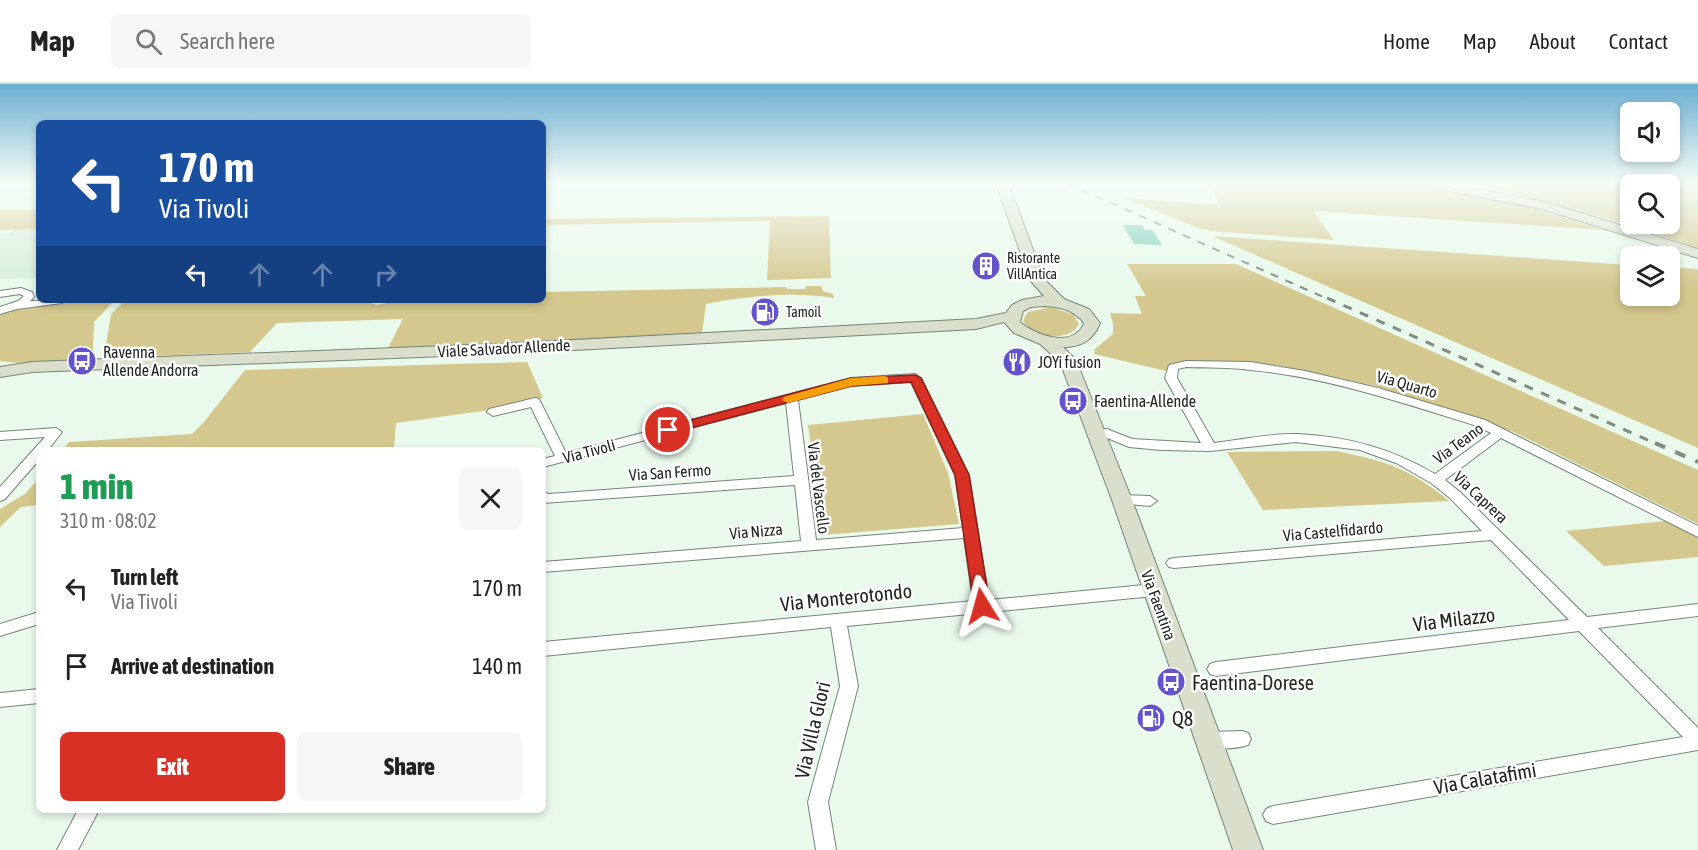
<!DOCTYPE html>
<html lang="en">
<head>
<meta charset="utf-8">
<style>
	:root { --surface:#fff; --page:#f6f6f6; --text:#222; --muted:#767676; --line:#e0e0e0; --accent:#d93025 }
	body { margin:0; font-family:"Asap Condensed",sans-serif; background:var(--page); color:var(--text); height:100vh; display:flex; flex-direction:column; font-size:22px; white-space:nowrap }
	* { box-sizing:border-box; margin:0 }
	p { font-size:20px; color:var(--muted) }
	.icon { flex:none; width:33px; height:33px; fill:none; stroke:currentColor; stroke-width:2; stroke-linecap:round; stroke-linejoin:round }
	.map { position:relative; flex:1; overflow:hidden }
	.sheet { position:absolute; left:36px; top:363px; width:510px; height:366px; display:flex; flex-direction:column; background:var(--surface); border-radius:9px; box-shadow:0 3px 9px #0003 }
	.sheet>* { flex:none }
	.guide { position:absolute; left:36px; top:36px; width:510px; height:183px; border-radius:9px; box-shadow:0 3px 9px #0003; background:#1a4fa0; color:#fff; overflow:hidden }
	.tools { position:absolute; left:1620px; top:18px; display:grid; gap:12px }
	.tools a { display:grid; place-items:center; width:60px; height:60px; border-radius:9px; background:var(--surface); box-shadow:0 3px 9px #0003; font-size:30px }
	.pin { position:absolute; display:grid; place-items:center; width:51px; height:51px; color:#fff; margin:-26px; border:3px solid #fff; border-radius:50%; box-shadow:0 2px 6px #0007 }
	.me { position:absolute; width:66px; margin:-33px; rotate:352deg; stroke-linejoin:round; filter:drop-shadow(0 0 4px #0008) }
	.turn { display:flex; align-items:center; gap:21px; height:126px; padding:0 24px; font-size:27px }
	.turn .icon { width:78px; height:78px; stroke-width:2.5 }
	.turn b { display:block; font-size:42px; line-height:51px }
	.lanes { display:flex; align-items:center; height:57px; padding:0 24px; background:#0003; justify-content:center; gap:30px; direction:ltr }
	.lanes .off { opacity:.35 }
	.round { display:grid; place-items:center; flex:none; width:63px; height:63px; border-radius:9px; background:var(--page) }
	.overview { display:flex; align-items:center; justify-content:space-between; height:102px; padding:0 24px }
	h1 { font-size:36px; font-weight:800; line-height:45px; color:#1e9e55 }
	.button { display:flex; gap:12px; margin-top:auto; padding:12px 24px }
	.button a { flex:1; height:69px; border-radius:9px; background:var(--accent); color:#fff; font-size:24px; font-weight:800; line-height:69px; text-align:center }
	.button a+a { background:var(--page); color:var(--text) }
	ul { padding:0; list-style:none }
	li { display:flex; align-items:center; gap:18px; height:78px; padding:0 24px }
	li div { flex:1 }
	li b { display:block; font-size:22px }
	li em { font-style:normal }
	header { display:flex; align-items:center; gap:36px; box-sizing:border-box; height:84px; padding:0 30px; background:var(--surface); border-bottom:2px solid var(--line) }
	header strong { font-size:28px }
	nav { display:flex; gap:33px; margin-inline-start:auto; font-size:21px }
	.search { width:420px; height:54px; background:var(--page); display:flex; align-items:center; gap:15px; box-sizing:border-box; padding:0 21px; border-radius:9px; color:var(--muted); font-size:22px }
	.map>svg:first-child { display:block }
	.built { fill:#d7eedb }
	.green { fill:#d5c88e; fill-rule:evenodd }
	.building { fill:#7fd1be }
	.lines { fill:none; stroke-linecap:round; stroke-linejoin:round }
	.street-casing { stroke:#758578; stroke-width:2 }
	.secondary-casing { stroke:#758578; stroke-width:2 }
	.street { fill:#fff; fill-rule:evenodd }
	.secondary { fill:#d9dfcb; fill-rule:evenodd }
	.rail-far2 { stroke:#808b82; stroke-width:2; stroke-dasharray:8 8; stroke-linecap:butt }
	.rail-far1 { stroke:#808b82; stroke-width:3; stroke-dasharray:9 9; stroke-linecap:butt }
	.rail { stroke:#808b82; stroke-width:4; stroke-dasharray:11 11; stroke-linecap:butt }
	.route { fill:#d93025; stroke:#8d1f18; stroke-width:1.5 }
	.slow { fill:#f59e0b }
	.labels { text-anchor:middle; dominant-baseline:central; stroke-width:5; stroke-linejoin:round; paint-order:stroke }
	.far-poi-label { font-size:14px; fill:#202621; stroke:#fff; text-anchor:start }
	.street-label { font-size:16px; fill:#202621; stroke:#fff }
	.poi-label { font-size:16px; fill:#202621; stroke:#fff; text-anchor:start }
	.near-street-label { font-size:20px; fill:#202621; stroke:#fff }
	.near-poi-label { font-size:20px; fill:#202621; stroke:#fff; text-anchor:start }
</style>
</head>
<body>
<header>
<strong>Map</strong>
<div class="search"><svg class="icon" aria-label="search" viewBox="0 0 24 24"><circle cx="10" cy="10" r="6"/><path d="M15 15l6 6"/></svg>Search here</div>
<nav><a>Home</a><a>Map</a><a>About</a><a>Contact</a></nav>
</header>
<div class="map">
<svg width="1698" height="766" viewBox="0 0 1698 766">
	<rect width="100%" height="100%" fill="#e9faec"/>
	<path class="built" d="M17,145H39V194L0,195V150H9Z"/>
	<g class="green">
		<path d="M1210,99C1270,99 1330,96 1390,99C1463,102 1535,124 1604,146L1313,127L1334,156L1211,147L1198,144L1125,114L1219,121Z"/>
		<path d="M1466,99H1698V164C1621,138 1545,114 1466,99ZM1630,100H1670V140H1630Z"/>
		<path d="M0,126H39V145L0,146Z"/>
		<path d="M829,132L831,194L767,196L770,137L543,141V135Z"/>
		<path d="M1212,152L1630,181V212H1670V183L1698,185V364Z"/>
		<path d="M1127,180H1236L1698,386V440L1514,348L1376,302L1282,282L1238,278H1179L1171,281L1166,287L1094,270L1095,265L1113,250V240L1110,229L1142,230L1135,212H1146Z"/>
		<path d="M806,202H821L823,207L833,210L834,214C792,207 747,212 706,220L702,249L388,264L403,235L277,239L250,268L104,274L111,230L124,217L361,216L377,221L399,216H543V208L786,203L787,205H806Z"/>
		<path d="M113,218L94,238L93,269L87,276L18,279L0,277V231C37,217 74,219 113,218Z"/>
		<path d="M1051,223L1074,231L1079,240C1070,259 1031,254 1023,236L1028,228Z"/>
		<path d="M527,278L543,314L490,326L396,339L394,364L389,366H63L69,358L192,350L204,338L245,286Z"/>
		<path d="M923,330L948,389L959,440L823,451L808,341Z"/>
		<path d="M1336,367C1386,377 1409,384 1449,417L1263,426L1227,368Z"/>
		<path d="M39,394V421L21,423L0,443V425L25,410Z"/>
		<path d="M1665,437L1698,453V473L1604,482L1566,447Z"/>
	</g>
	<g class="building">
		<path d="M1123,141H1141L1145,146H1152L1162,161L1134,160Z"/>
		<path d="M976,174H990L996,191L980,192Z"/>
	</g>
	<g class="lines">
		<g class="street-casing">
			<g id="street">
				<path d="M21,204L32,208L34,213L30,217L67,216L62,219L17,225L0,230V223L18,217L24,212L20,210L0,213V207Z"/>
				<path d="M1186,277L1250,278L1305,287L1378,304L1485,336L1698,442V453L1501,354L1445,396L1460,408L1587,533L1698,520V532L1598,544L1698,644V666L1273,740L1266,737L1263,731L1266,725L1273,722L1683,653L1579,547L1216,592L1210,590L1207,585L1210,580L1216,578L1569,536L1491,456L1174,484L1169,483L1166,479L1169,475L1174,474L1482,447L1450,414L1431,399L1396,379L1360,366L1296,358L1210,367L1161,366L1129,363L1105,353L1090,352L1089,349L1090,346L1107,345L1132,355L1201,359L1165,294L1169,281ZM1186,283C1207,284 1229,283 1250,286C1327,293 1403,319 1477,342L1491,349L1435,390C1391,364 1349,353 1298,350C1271,349 1241,356 1214,359L1177,294L1178,285Z"/>
				<path d="M915,290L921,294L969,391L989,516L1154,500L1160,502L1162,506L1160,510L1154,512L847,542L858,602L828,718L836,766H816L808,718L840,602L831,543L543,572V558L973,517L964,454L543,488V478L801,457L795,401L543,419V408L549,410L794,392L786,319L543,383V375L555,372L531,323L493,332L487,328L489,325L535,314L539,315L566,369L851,294ZM911,298L955,391L963,444L816,456L798,316L851,302Z"/>
				<path d="M56,344L62,348L48,366H39V376L5,415L0,417V403L45,353L0,356V348Z"/>
				<path d="M1122,411L1150,412L1157,417L1150,422L1117,419L1115,416Z"/>
				<path d="M39,528V540L0,552V540Z"/>
				<path d="M39,605V619L0,623V609Z"/>
				<path d="M1242,647L1248,649L1251,655L1248,661C1236,665 1214,666 1201,662L1199,656L1201,650L1208,648Z"/>
				<path d="M78,726H99L78,766H57Z"/>
			</g>
		</g>
		<g class="secondary-casing">
			<g id="secondary">
				<path d="M996,99H1008L1044,195L1064,215L1089,225L1100,239C1093,256 1082,263 1063,263L1076,276L1132,416L1263,766H1233L1112,416L1060,278L1040,260L1014,249L1004,238L976,245L496,270L32,288L0,293V283L32,278L496,260L976,235L1006,229L1012,221L1022,216L1044,212L1030,196ZM1045,222C1061,223 1074,226 1084,239C1074,265 1036,252 1020,238L1023,227L1031,223Z"/>
				<path d="M1424,99H1447L1545,118L1698,165V174L1542,125L1430,103Z"/>
			</g>
		</g>
		<use href="#street" class="street"/>
		<use href="#secondary" class="secondary"/>
		<path class="rail-far2" d="M1066,99L1330,216"/>
		<path class="rail-far1" d="M1327,214L1659,361"/>
		<path class="rail" d="M1655,359L1698,378"/>
	</g>
	<linearGradient id="sky" x2="0" y2="1"><stop stop-color="#6aaed1"/><stop offset="0.48" stop-color="#f5fdf6"/><stop offset="1" stop-color="#f5fdf6" stop-opacity="0"/></linearGradient>
	<rect width="1698" height="206" fill="url(#sky)"/>
	<path class="route" d="M915,291L921,294L969,391L990,522L988,526H977L974,522L955,391L911,298L851,302L668,350L662,346L664,343L851,294Z"/>
	<path class="slow" d="M884,292L888,293V299L852,302L788,319L782,316L784,313L851,294Z"/>
	<defs>
		<g id="building-disc" transform="scale(1.5)"><circle r="9.5" fill="#6353cc" stroke="#fff"/><path d="M-4-6H4V6H1V3H-1V6H-4ZM-2.5-4.3h1.7v1.8h-1.7ZM.8-4.3h1.7v1.8H.8ZM-2.5-1h1.7V.8h-1.7ZM.8-1h1.7V.8H.8Z" fill="#fff"/></g>
		<g id="fuel-disc" transform="scale(1.5)"><circle r="9.5" fill="#6353cc" stroke="#fff"/><path d="M-5.5-6h7V0h2V4h1.3V-2.5L3-4.5l.8-.8L6-3V5H2.5V1h-1V6h-7ZM-4.2-4.7v3.2H.2V-4.7Z" fill="#fff"/></g>
		<g id="bus-disc" transform="scale(1.5)"><circle r="9.5" fill="#6353cc" stroke="#fff"/><path d="M-5-6H5V4H4V6H2V4H-2V6H-4V4H-5ZM-3.5-4V0h7V-4ZM-3.5 1.2v1.5H-2V1.2ZM2 1.2v1.5H3.5V1.2Z" fill="#fff"/></g>
		<g id="restaurant-disc" transform="scale(1.5)"><circle r="9.5" fill="#6353cc" stroke="#fff"/><path d="M-5-6h1v4h1v-4h1v4h1v-4h1v5L-1.5 .5V6h-2V.5L-5-1ZM5-6V6H3V1.5H1.5Q1.5-4 5-6Z" fill="#fff"/></g>
	</defs>
	<g fill-rule="evenodd">
		<use href="#building-disc" x="986" y="182"/>
		<use href="#fuel-disc" x="765" y="228"/>
		<use href="#bus-disc" x="82" y="277"/>
		<use href="#restaurant-disc" x="1017" y="278"/>
		<use href="#bus-disc" x="1073" y="317"/>
		<use href="#bus-disc" x="1171" y="598"/>
		<use href="#fuel-disc" x="1151" y="634"/>
	</g>
	<g class="labels">
		<g class="far-poi-label">
			<text x="1007" y="174">Ristorante<tspan x="1007" dy="16">VillAntica</tspan></text>
			<text x="786" y="228">Tamoil</text>
		</g>
		<g class="street-label">
			<text transform="translate(504 264) rotate(-3)">Viale Salvador Allende</text>
			<text transform="translate(1407 300) rotate(16)">Via Quarto</text>
			<text transform="translate(1458 359) rotate(-36)">Via Teano</text>
			<text transform="translate(589 367) rotate(-15)">Via Tivoli</text>
			<text transform="translate(670 388) rotate(-4)">Via San Fermo</text>
			<text transform="translate(819 404) rotate(83)">Via del Vascello</text>
			<text transform="translate(1481 413) rotate(43)">Via Caprera</text>
			<text transform="translate(756 447) rotate(-5)">Via Nizza</text>
			<text transform="translate(1333 447) rotate(-5)">Via Castelfidardo</text>
			<text transform="translate(1159 521) rotate(70)">Via Faentina</text>
		</g>
		<g class="poi-label">
			<text x="103" y="268">Ravenna<tspan x="103" dy="18">Allende Andorra</tspan></text>
			<text x="1038" y="278">JOYi fusion</text>
			<text x="1094" y="317">Faentina-Allende</text>
		</g>
		<g class="near-street-label">
			<text transform="translate(846 513) rotate(-6)">Via Monterotondo</text>
			<text transform="translate(1454 535) rotate(-7)">Via Milazzo</text>
			<text transform="translate(812 646) rotate(-77)">Via Villa Glori</text>
			<text transform="translate(1485 694) rotate(-10)">Via Calatafimi</text>
		</g>
		<g class="near-poi-label">
			<text x="1192" y="598">Faentina-Dorese</text>
			<text x="1172" y="634">Q8</text>
		</g>
	</g>
</svg>
<div class="tools">
<a><svg class="icon" aria-label="sound" viewBox="0 0 24 24"><path d="M4 9h4l5-4v14l-5-4H4zM17 9q2 3 0 6"/></svg></a>
<a><svg class="icon" aria-label="search" viewBox="0 0 24 24"><circle cx="10" cy="10" r="6"/><path d="M15 15l6 6"/></svg></a>
<a><svg class="icon" aria-label="layers" viewBox="0 0 24 24"><path d="M12 4l9 5-9 5-9-5zM3 14l9 5 9-5"/></svg></a>
</div>
<div class="pin" style="left:668px;top:346px;background:#d93025"><svg class="icon" aria-label="arrive" viewBox="0 0 24 24"><path d="M6 21V4h12l-3 4 3 4H6"/></svg></div>
<svg class="me" style="left:982px;top:522px" viewBox="-20 -20 40 40"><path d="M0-17L14 15 0 8-14 15z" fill="#d93025" stroke="#fff" stroke-width="4"/></svg>
<div class="guide">
<div class="turn"><svg class="icon" aria-label="left" viewBox="0 0 24 24"><path d="M17 20v-9H6M10 6l-5 5 5 5"/></svg><div><b>170 m</b>Via Tivoli</div></div>
<div class="lanes"><svg class="icon" aria-label="left" viewBox="0 0 24 24"><path d="M17 20v-9H6M10 6l-5 5 5 5"/></svg><svg class="icon off" aria-label="ahead" viewBox="0 0 24 24"><path d="M12 20V5M6 11l6-6 6 6"/></svg><svg class="icon off" aria-label="ahead" viewBox="0 0 24 24"><path d="M12 20V5M6 11l6-6 6 6"/></svg><svg class="icon off" aria-label="right" viewBox="0 0 24 24"><path d="M7 20v-9h11M14 6l5 5-5 5"/></svg></div>
</div>
<section class="sheet">
<div class="overview"><div><h1>1 min</h1><p>310 m · 08:02</p></div><a class="round"><svg class="icon" aria-label="close" viewBox="0 0 24 24"><path d="M6 6l12 12M18 6L6 18"/></svg></a></div>
<ul>
<li><svg class="icon" aria-label="left" viewBox="0 0 24 24"><path d="M17 20v-9H6M10 6l-5 5 5 5"/></svg><div><b>Turn left</b><p>Via Tivoli</p></div><em>170 m</em></li>
<li><svg class="icon" aria-label="arrive" viewBox="0 0 24 24"><path d="M6 21V4h12l-3 4 3 4H6"/></svg><div><b>Arrive at destination</b></div><em>140 m</em></li>
</ul>
<div class="button"><a>Exit</a><a>Share</a></div>
</section>
</div>
</body>
</html>
